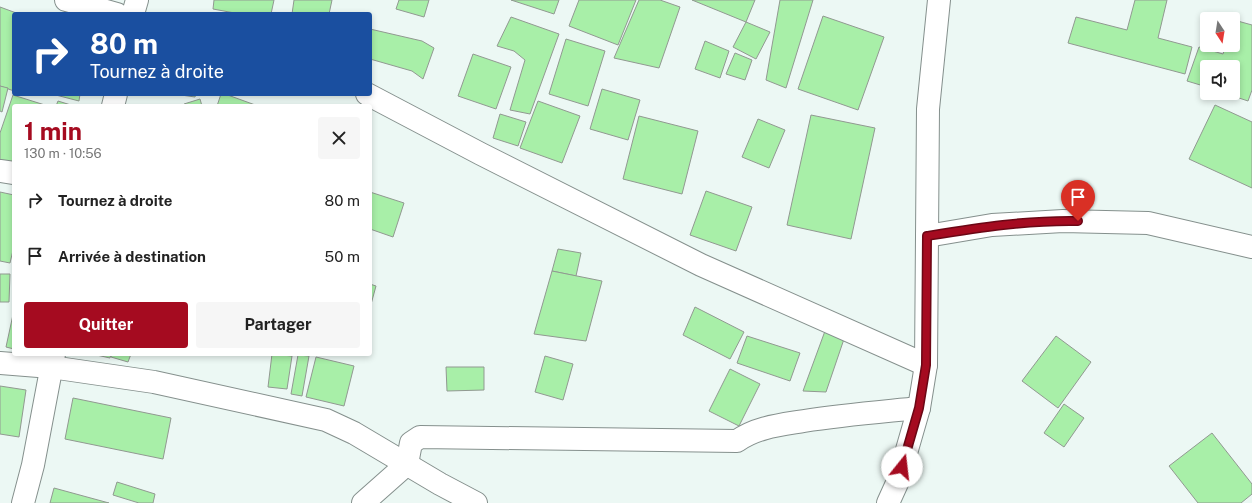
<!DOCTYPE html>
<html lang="fr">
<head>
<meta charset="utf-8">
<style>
	:root { --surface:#fff; --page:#f6f6f6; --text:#222; --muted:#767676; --accent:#a50b20 }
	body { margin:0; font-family:"Public Sans",sans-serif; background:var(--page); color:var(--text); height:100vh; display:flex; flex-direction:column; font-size:15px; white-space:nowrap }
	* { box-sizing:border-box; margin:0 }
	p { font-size:13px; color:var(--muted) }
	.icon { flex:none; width:22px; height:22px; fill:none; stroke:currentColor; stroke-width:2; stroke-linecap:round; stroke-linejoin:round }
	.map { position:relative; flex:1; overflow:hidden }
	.panel { position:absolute; left:12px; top:104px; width:360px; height:252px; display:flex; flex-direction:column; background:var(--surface); border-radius:4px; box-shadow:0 2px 6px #0003 }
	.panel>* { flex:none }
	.top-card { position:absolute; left:12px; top:12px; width:360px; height:84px; border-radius:4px; box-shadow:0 2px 6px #0003; background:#1a4fa0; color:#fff; overflow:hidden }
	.needle { width:26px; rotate:168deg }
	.buttons { position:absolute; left:1200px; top:12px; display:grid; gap:8px }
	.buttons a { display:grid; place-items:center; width:40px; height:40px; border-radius:4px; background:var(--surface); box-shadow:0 2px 6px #0003; font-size:20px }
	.pin { position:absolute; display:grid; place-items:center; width:34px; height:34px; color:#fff; margin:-41px -17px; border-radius:50% 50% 50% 0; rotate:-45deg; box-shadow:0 0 4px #0007 }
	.pin .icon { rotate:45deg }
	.me { position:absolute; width:44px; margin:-22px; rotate:16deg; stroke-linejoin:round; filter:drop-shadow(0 0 3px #0008) }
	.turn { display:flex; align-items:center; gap:14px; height:84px; padding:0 12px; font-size:18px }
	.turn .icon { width:52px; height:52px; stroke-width:2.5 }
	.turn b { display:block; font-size:28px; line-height:34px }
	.round { display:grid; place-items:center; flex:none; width:42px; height:42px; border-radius:4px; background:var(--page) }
	.head { display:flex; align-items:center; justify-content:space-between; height:68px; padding:0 12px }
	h1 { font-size:24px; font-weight:700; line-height:30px; color:var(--accent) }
	.primary-button { display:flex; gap:8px; margin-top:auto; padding:8px 12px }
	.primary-button a { flex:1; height:46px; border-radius:4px; background:var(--accent); color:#fff; font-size:16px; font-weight:700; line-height:46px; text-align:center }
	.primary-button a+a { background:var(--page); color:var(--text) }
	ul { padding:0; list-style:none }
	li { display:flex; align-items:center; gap:12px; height:56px; padding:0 12px }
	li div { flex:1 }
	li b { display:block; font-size:15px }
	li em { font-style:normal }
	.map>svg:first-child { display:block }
	.building { fill:#a8efa8; stroke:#919991 }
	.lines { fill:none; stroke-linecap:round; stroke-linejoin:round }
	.minor-casing { stroke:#85908d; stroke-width:24 }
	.primary-casing { stroke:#85908d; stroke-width:24 }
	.minor { stroke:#fff; stroke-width:22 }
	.primary { stroke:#fff; stroke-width:22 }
	.route-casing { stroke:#6b0715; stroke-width:10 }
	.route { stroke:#a50b20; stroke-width:7 }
</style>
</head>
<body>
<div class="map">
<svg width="1252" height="503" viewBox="0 0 1252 503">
	<rect width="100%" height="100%" fill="#ecf8f4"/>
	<g class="building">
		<path d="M214,0H274L271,14H240L213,9Z"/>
		<path d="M294,0H332L329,14H292Z"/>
		<path d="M399,0H429L424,17L396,9Z"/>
		<path d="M511,0H559L554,14Z"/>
		<path d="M579,0H636L618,45L569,26Z"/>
		<path d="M639,0H660L680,7L659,68L614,58Z"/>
		<path d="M692,0H755L746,22Z"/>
		<path d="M780,0H813L786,88L766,80Z"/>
		<path d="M1135,0H1167L1158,38L1192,47L1185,74L1068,43L1076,17L1127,30Z"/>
		<path d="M0,7L19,14H14V91L0,86Z"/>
		<path d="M823,16L884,37L858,110L798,89Z"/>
		<path d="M511,17L559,34L530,114L510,110L525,60L514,51L497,46Z"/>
		<path d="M1234,20L1252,25V90L1248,101L1224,93H1233V67H1207V87L1187,81L1199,47L1223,54L1226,45H1233V24Z"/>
		<path d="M746,22L770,32L756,59L733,47Z"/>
		<path d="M370,29L422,41L434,48L423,79L412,71L370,59Z"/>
		<path d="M566,39L605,51L588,106L549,94Z"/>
		<path d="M705,41L729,51L720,78L695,69Z"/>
		<path d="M735,53L752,60L745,80L726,74Z"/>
		<path d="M473,54L511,67L496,109L458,96Z"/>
		<path d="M0,86L8,88L2,112L0,111Z"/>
		<path d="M602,89L640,100L628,140L590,129Z"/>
		<path d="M52,94H80L79,101Z"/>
		<path d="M174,94H196L195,97Z"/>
		<path d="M221,94H225L258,106H217Z"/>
		<path d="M13,95L48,106H14V165L0,161V133Z"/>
		<path d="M200,99L202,106H184V104Z"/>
		<path d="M58,101L74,106H56Z"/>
		<path d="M538,101L580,116L562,163L520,148Z"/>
		<path d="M1215,105L1252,122V188L1189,159Z"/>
		<path d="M500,114L526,122L518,146L493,138Z"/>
		<path d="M811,115L875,128L851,239L787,225Z"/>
		<path d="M639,116L698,131L682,194L623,179Z"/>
		<path d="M758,119L785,130L769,168L742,157Z"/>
		<path d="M706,191L752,207L736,251L690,235Z"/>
		<path d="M0,192L14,195V246L10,263L0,261Z"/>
		<path d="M370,192L404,203L393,237L370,229Z"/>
		<path d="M558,249L581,253L576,276L552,271Z"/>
		<path d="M552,271L602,281L586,341L534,334Z"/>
		<path d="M0,274H10L9,302H0Z"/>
		<path d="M370,284L376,286L370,308Z"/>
		<path d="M695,307L744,332L730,359L683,335Z"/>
		<path d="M14,310V349L6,347Z"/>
		<path d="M825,331L844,339L826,392L803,391Z"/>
		<path d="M747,336L800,353L790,381L737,363Z"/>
		<path d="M1056,336L1091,362L1058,408L1022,381Z"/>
		<path d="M92,354H111L110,358Z"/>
		<path d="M112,354H131L128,362L111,357Z"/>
		<path d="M272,354L292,356L287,389L268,387Z"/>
		<path d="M298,355L309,356L302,396L291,394Z"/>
		<path d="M545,356L573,364L563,400L535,392Z"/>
		<path d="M316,357L354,366L344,406L306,397Z"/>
		<path d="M446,367H484V390L447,391Z"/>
		<path d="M730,369L760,384L739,426L709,411Z"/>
		<path d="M0,386L26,390L19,437L0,434Z"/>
		<path d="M73,398L171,418L163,459L65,439Z"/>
		<path d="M1064,404L1084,418L1064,447L1044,433Z"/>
		<path d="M1212,433L1252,484V494L1241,503H1198L1169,466Z"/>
		<path d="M117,482L155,494L153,503H139L113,495Z"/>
		<path d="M54,488L109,503H50Z"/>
	</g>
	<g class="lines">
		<g class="minor-casing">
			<g id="minor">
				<path d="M66,0L117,14"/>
				<path d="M133,14L137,0"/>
				<path d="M367,94L481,154L701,265L926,365"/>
				<path d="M113,106L116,94"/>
				<path d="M0,171L14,173"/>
				<path d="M927,236L992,225L1063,221L1148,223L1252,247"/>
				<path d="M0,363L51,367L154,382L326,420L354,433L440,484L476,503"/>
				<path d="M23,503L33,465L54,354"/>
				<path d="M363,503L407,464L411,443L420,437L737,441C757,427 780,425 804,421C842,415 880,412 919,408"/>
			</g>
		</g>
		<g class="primary-casing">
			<path id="primary" d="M888,503L898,481L919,408L926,365L928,109L939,0"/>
		</g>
		<use href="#minor" class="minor"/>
		<use href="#primary" class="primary"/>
	</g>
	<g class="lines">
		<g class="route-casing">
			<path id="route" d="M902,467L919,408L926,365L927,236C977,228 1026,220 1078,221"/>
		</g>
		<use href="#route" class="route"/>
	</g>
</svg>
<div class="buttons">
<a><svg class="needle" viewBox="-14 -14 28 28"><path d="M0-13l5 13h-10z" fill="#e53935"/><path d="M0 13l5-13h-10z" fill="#767676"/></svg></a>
<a><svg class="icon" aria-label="sound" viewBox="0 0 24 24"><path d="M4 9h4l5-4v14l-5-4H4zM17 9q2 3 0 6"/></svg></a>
</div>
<div class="pin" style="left:1078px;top:221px;background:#d93025"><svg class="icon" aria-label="arrive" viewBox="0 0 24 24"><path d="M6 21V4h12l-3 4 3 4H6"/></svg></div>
<svg class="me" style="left:902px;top:467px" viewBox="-20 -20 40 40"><circle r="19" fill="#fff"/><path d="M0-13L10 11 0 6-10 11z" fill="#a50b20"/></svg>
<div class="top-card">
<div class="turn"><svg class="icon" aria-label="right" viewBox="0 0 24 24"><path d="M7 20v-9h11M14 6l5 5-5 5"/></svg><div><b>80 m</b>Tournez à droite</div></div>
</div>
<section class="panel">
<div class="head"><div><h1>1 min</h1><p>130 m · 10:56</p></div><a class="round"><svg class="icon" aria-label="close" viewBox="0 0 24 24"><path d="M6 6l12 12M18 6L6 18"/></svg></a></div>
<ul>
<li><svg class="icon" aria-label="right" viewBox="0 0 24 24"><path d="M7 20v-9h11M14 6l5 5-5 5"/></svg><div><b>Tournez à droite</b></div><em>80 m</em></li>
<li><svg class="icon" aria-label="arrive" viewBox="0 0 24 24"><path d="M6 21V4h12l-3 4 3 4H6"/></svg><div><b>Arrivée à destination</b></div><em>50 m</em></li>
</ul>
<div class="primary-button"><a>Quitter</a><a>Partager</a></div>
</section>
</div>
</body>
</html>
